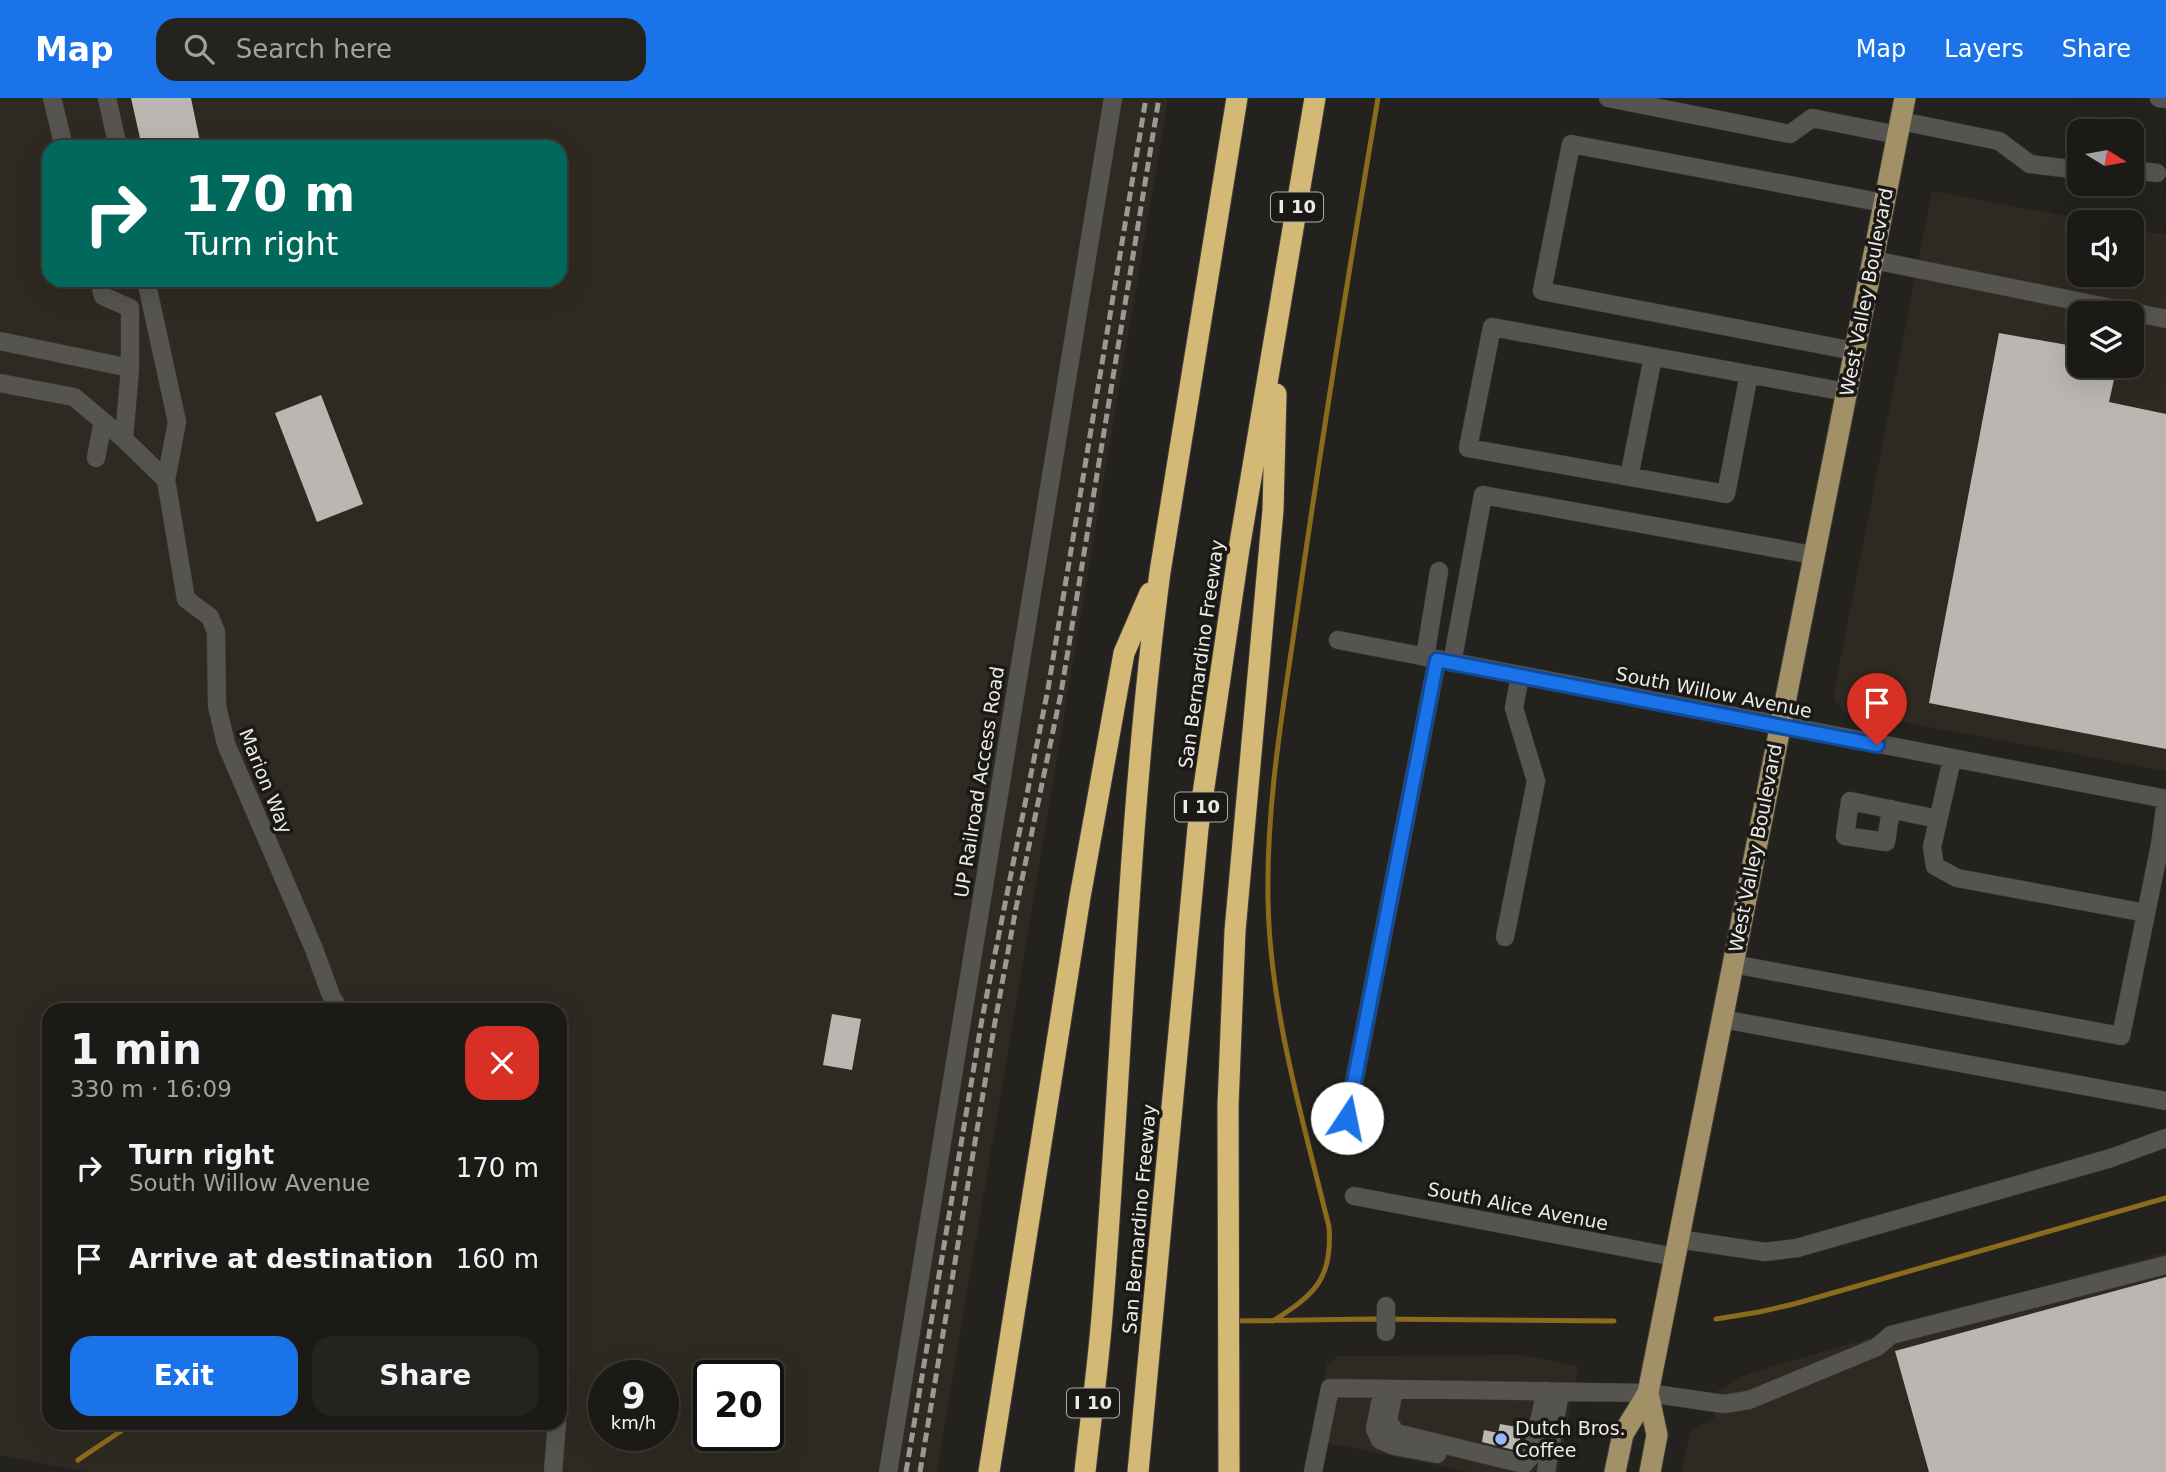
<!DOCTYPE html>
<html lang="en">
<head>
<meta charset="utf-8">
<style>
	:root { --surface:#1b1a16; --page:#24231f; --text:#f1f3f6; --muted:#a0a1a1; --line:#393835; --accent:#1a73e8 }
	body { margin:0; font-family:"DejaVu Sans",sans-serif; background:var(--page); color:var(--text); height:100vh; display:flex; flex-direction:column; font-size:26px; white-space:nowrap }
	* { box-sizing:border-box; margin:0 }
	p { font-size:23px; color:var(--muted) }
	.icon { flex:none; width:38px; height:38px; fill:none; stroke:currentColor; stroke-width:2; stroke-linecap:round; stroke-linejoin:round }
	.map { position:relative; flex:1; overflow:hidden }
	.details { position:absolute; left:42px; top:905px; width:525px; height:427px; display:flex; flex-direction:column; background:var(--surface); border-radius:21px; box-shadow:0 7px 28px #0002,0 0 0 2px var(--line) }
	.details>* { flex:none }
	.top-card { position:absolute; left:42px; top:42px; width:525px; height:147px; border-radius:21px; box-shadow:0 7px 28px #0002,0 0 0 2px var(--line); background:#00695c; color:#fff; overflow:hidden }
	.needle { width:46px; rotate:101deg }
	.tools { position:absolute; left:2067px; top:21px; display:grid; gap:14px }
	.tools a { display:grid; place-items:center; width:77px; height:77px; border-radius:14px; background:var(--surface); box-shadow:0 7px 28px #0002,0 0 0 2px var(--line); font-size:35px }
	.speed { position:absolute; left:588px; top:1262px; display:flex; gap:14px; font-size:35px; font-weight:700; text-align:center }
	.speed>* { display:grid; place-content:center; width:91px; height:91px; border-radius:50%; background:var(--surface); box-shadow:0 7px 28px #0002,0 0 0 2px var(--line); line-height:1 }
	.speed small { font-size:18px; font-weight:400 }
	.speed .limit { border:4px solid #111; border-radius:10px; background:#fff; color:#111 }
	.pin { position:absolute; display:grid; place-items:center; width:60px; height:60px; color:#fff; margin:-72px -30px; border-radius:50% 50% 50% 0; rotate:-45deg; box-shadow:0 0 7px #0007 }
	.pin .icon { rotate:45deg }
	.me { position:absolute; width:77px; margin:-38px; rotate:11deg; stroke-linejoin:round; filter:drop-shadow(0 0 5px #0008) }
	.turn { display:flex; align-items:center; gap:24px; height:147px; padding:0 28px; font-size:32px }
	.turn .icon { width:91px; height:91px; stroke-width:2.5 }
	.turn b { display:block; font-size:49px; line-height:60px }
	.round { display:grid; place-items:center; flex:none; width:74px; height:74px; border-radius:21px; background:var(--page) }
	.headline { display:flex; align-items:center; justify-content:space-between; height:119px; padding:0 28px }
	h1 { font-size:42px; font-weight:700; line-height:52px }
	.primary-button { display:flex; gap:14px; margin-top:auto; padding:14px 28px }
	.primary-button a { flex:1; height:80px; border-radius:21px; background:var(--accent); color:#fff; font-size:28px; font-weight:700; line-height:80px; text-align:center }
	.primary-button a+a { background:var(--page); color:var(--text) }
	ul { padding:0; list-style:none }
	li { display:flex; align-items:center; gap:21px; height:91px; padding:0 28px }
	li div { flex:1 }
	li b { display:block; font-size:26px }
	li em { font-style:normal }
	header { display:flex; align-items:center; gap:42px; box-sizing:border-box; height:98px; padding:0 35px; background:var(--accent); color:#fff }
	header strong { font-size:33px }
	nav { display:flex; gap:38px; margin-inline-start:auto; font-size:24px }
	.search { width:490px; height:63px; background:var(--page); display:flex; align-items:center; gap:18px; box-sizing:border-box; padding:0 24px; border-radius:21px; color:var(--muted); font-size:26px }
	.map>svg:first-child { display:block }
	.built { fill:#2f2a21; fill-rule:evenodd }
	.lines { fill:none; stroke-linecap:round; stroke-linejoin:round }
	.stream { stroke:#8b6c1c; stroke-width:5 }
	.building { fill:#bab7b2 }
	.minor-casing { stroke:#3e3d39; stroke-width:19 }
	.major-casing { stroke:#3e3d39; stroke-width:23 }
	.highway-casing { stroke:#3e3d39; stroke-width:23 }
	.minor { stroke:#565450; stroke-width:18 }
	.major { stroke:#a29067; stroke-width:21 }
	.highway { stroke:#d4b876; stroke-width:21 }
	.rail { stroke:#9a9995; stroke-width:5; stroke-dasharray:10 5; stroke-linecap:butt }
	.route-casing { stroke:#114b97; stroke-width:18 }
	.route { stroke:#1a73e8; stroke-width:12 }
	.poi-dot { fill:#98b6fd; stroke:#1b1915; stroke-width:2.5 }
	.labels { text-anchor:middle; stroke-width:7; stroke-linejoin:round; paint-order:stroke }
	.shield { fill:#1b1915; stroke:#adaca9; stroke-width:2 }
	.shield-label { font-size:18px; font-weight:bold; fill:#ecebe8 }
	.street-label { font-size:19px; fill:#ecebe8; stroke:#1b1915 }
	.poi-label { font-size:19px; fill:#ecebe8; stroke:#1b1915; text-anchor:start }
</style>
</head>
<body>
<header>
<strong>Map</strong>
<div class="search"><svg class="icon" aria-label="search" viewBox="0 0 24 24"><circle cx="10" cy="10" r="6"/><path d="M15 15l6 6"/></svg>Search here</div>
<nav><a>Map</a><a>Layers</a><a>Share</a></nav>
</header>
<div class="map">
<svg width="2166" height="1374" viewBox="0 0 2166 1374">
	<rect width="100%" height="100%" fill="#24221e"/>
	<path class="built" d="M 0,0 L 1168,0 L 937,1374 L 88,1374 L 0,1357 ZM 49,49 L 560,49 L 560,182 L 49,182 ZM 49,912 L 560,912 L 560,1325 L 49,1325 ZM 604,1278 L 663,1278 L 663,1337 L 604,1337 ZM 709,1278 L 768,1278 L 768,1337 L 709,1337 Z
		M 1932,93 L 2097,124 L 2079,124 L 2079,177 L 2132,177 L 2132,131 L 2166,137 L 2166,673 L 1843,613 L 1833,600 ZM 2079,215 L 2132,215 L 2132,268 L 2079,268 Z
		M 2166,1154 L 2166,1374 L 1682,1374 L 1690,1333 L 1714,1320 L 1718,1292 L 1750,1275 Z
		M 1522,1257 L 1578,1268 L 1558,1374 L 1471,1374 L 1313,1342 L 1327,1266 L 1338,1258 Z"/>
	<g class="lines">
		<path class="stream" d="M 1716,1221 L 1759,1214 L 1794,1206 L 2166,1100
			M 1236,1223 L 1372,1221 L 1614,1223
			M 1273,1223 C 1314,1197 1333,1181 1329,1129 C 1303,1022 1270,913 1268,802 C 1266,701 1285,600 1299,500 C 1323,333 1350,166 1378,0
			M 78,1362 L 133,1325"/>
	</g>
	<path class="building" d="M 131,0 L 191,0 L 201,49 L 142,49 Z
		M 1999,235 L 2079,249 L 2079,268 L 2117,268 L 2109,304 L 2166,316 L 2166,651 L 1929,605 Z
		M 321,297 L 363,406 L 317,424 L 275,315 Z
		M 832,916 L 861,921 L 852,972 L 823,967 Z
		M 2166,1179 L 2166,1374 L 1929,1374 L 1895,1253 Z
		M 1500,1326 L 1522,1330 L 1518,1353 L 1482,1344 L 1484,1332 L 1498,1335 Z"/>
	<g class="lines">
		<defs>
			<path id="minor" d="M 52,0 L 64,49
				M 107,0 L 118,49
				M 1608,0 L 1790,36 L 1812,20 L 1898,37
				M 2159,0 L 2166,1
				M 1901,23 L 1999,43 L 2030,66 L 2079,72
				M 2132,72 L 2157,75
				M 1873,162 L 2166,221
				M 99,182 L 103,198 L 130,210 L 130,270 L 124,341
				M 146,182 L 177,324 L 166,382
				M 0,243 L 130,270
				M 1854,253 L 1542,193 L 1571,46 L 1884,105
				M 1749,276 L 1726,396 L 1468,350 L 1492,229 C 1610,251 1728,272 1846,294
				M 0,285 L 74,299 L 124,341 L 166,382 L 186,501 L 210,519 L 216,534 L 217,608 L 226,646 L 314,851 L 332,900 L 340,912
				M 96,360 L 103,323
				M 1629,379 L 1653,259
				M 1338,542 L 2166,701
				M 1425,559 L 1439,473
				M 1452,565 L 1483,397 L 1813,457
				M 1952,661 L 1932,749 L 1935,768 L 1957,780 L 2146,815
				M 1891,711 L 1886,744 L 1845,738 L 1850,703 L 1938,721
				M 1505,839 L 1536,683 L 1514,610 L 1520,578
				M 1733,866 L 2121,938 L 2160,747 L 2166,702
				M 1722,921 L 2166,1003
				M 1347,1020 L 1437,562
				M 1354,1098 L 1675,1159
				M 1678,1141 L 1765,1154 L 1797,1150 L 2111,1060 L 2166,1040
				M 1386,1208 L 1386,1234
				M 1394,1291 L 1388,1323 L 1396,1335 L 1524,1366 L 1531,1358 L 1546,1293
				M 1380,1305 L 1375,1331 L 1380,1342 L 1394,1348 L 1437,1356
				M 553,1374 L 557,1325
				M 888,1374 L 1113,0
				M 1313,1374 L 1330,1290 L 1648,1295 L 1724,1306 L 1749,1302 L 1877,1249 L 1891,1237 L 2166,1167
				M 1546,1374 L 1560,1294"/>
			<path id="major" d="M 1648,1295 L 1657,1337 L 1650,1374
				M 1615,1374 L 1623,1336 L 1648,1295 L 1905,0"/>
			<path id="highway" d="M 989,1374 L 1080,799 L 1124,555 L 1150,495
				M 1085,1374 C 1091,1318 1099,1262 1103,1206 C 1122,962 1128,717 1160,474 L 1237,0
				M 1138,1374 L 1198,730 L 1239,451 L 1315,0
				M 1229,1374 L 1228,1008 L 1235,833 L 1273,412 L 1276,296"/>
		</defs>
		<use href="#minor" class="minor-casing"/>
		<use href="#major" class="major-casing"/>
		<use href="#highway" class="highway-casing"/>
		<use href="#minor" class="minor"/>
		<use href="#major" class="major"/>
		<use href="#highway" class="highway"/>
		<path class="rail" d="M 906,1374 L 982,921 L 1048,591 L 1146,0
			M 920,1374 L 995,924 L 1016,810 L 1061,595 L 1159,0"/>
	</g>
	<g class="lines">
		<defs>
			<path id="route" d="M 1347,1020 L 1437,562 L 1877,647"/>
		</defs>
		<use href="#route" class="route-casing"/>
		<use href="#route" class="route"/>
	</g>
	<circle class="poi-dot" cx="1501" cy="1341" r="7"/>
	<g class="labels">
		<g class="shield">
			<rect x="1271" y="94.5" width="52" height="29" rx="5"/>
			<rect x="1175" y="694.5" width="52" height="29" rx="5"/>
			<rect x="1067" y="1290.5" width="52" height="29" rx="5"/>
		</g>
		<g class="shield-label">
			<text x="1297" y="115">I 10</text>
			<text x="1201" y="715">I 10</text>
			<text x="1093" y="1311">I 10</text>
		</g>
		<g class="street-label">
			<text transform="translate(1866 194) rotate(-79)" y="7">West Valley Boulevard</text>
			<text transform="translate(1201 556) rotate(-82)" y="7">San Bernardino Freeway</text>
			<text transform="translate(1714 594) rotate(11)" y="7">South Willow Avenue</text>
			<text transform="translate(266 683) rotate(68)" y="7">Marion Way</text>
			<text transform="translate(979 684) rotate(-81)" y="7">UP Railroad Access Road</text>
			<text transform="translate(1755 750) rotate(-79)" y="7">West Valley Boulevard</text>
			<text transform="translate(1518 1108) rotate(11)" y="7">South Alice Avenue</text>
			<text transform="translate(1139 1121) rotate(-85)" y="7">San Bernardino Freeway</text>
		</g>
		<g class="poi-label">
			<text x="1515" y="1337">Dutch Bros.<tspan x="1515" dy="22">Coffee</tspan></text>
		</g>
	</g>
</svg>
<div class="tools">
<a><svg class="needle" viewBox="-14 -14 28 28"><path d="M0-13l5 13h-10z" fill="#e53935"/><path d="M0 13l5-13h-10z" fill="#a0a1a1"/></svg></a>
<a><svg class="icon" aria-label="sound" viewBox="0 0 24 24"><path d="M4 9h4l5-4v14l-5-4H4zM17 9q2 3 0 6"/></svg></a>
<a><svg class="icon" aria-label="layers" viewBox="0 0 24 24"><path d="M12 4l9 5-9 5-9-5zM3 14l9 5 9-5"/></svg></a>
</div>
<div class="speed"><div>9<small>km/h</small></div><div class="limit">20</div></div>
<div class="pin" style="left:1877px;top:647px;background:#d93025"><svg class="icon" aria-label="arrive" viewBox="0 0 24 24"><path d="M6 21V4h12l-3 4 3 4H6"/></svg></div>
<svg class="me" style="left:1347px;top:1020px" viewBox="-20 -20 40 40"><circle r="19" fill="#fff"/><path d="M0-13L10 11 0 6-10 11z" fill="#1a73e8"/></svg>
<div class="top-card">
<div class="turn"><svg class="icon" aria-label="right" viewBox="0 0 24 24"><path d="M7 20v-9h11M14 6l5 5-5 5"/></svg><div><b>170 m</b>Turn right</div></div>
</div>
<section class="details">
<div class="headline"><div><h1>1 min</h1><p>330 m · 16:09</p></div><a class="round" style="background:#d93025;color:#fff"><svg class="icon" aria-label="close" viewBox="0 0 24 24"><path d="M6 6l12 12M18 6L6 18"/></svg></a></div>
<ul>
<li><svg class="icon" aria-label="right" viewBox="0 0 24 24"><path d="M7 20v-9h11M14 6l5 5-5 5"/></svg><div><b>Turn right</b><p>South Willow Avenue</p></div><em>170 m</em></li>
<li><svg class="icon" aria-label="arrive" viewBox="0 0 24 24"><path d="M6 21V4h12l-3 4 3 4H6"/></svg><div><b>Arrive at destination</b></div><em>160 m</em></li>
</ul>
<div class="primary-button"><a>Exit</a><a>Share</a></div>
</section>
</div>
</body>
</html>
